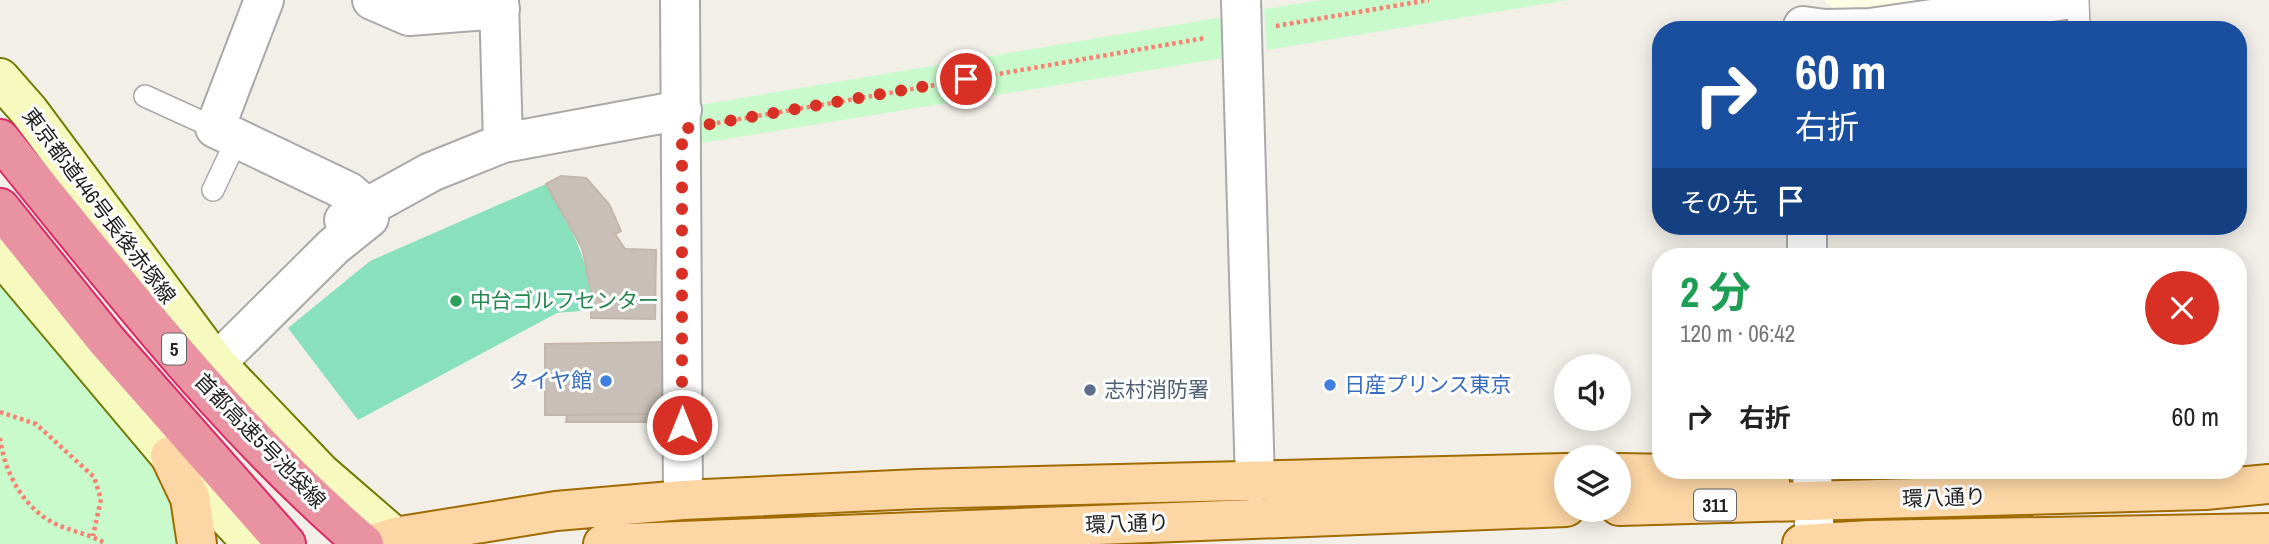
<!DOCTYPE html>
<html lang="ja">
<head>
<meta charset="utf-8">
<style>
	:root { --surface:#fff; --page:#f6f6f6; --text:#222; --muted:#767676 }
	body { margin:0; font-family:"Archivo Narrow","Noto Sans JP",sans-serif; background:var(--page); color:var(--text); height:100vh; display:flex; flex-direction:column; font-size:26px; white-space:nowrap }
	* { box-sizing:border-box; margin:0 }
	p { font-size:23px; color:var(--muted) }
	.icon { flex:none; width:38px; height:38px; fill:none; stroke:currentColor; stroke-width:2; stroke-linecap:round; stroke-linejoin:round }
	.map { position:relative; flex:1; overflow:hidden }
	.details { position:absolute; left:1652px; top:248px; width:595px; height:231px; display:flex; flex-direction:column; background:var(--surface); border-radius:28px; box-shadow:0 4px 18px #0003 }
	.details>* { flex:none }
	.banner { position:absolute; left:1652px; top:21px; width:595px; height:214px; border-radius:28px; box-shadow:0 4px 18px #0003; background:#1a4fa0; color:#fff; overflow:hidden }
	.fabs { position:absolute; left:1554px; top:354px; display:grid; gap:14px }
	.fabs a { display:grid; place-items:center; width:77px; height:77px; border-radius:50%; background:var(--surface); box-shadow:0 4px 18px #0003; font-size:35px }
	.pin { position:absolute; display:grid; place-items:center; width:60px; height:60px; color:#fff; margin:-30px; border:4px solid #fff; border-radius:50%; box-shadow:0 2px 7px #0007 }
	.me { position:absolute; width:77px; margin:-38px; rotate:0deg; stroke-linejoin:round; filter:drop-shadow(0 0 5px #0008) }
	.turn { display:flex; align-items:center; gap:24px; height:147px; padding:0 28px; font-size:32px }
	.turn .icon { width:91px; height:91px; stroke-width:2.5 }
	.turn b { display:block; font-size:49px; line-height:60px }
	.then { display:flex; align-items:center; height:66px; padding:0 28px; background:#0003; gap:14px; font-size:26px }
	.round { display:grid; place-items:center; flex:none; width:74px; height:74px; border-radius:37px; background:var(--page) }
	.summary { display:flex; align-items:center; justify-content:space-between; height:119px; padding:0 28px }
	h1 { font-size:42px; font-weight:700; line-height:52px; color:#1e9e55 }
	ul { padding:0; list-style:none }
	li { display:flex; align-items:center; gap:21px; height:98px; padding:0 28px }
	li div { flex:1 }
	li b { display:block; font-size:26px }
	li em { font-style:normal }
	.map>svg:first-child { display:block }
	.education { fill:#ffffe5 }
	.park { fill:#c8facc }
	.pitch { fill:#88e0be }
	.building { fill:#c7bfb8; stroke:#c4b6ab; stroke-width:2 }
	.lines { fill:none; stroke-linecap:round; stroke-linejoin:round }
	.lane-casing { stroke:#a9a9a9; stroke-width:24 }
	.street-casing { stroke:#a9a9a9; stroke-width:42 }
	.secondary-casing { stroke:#707d05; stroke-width:42 }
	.primary-casing { stroke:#a06b00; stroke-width:42 }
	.highway-casing { stroke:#dc2a67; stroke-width:42 }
	.path { stroke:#fa8072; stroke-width:4.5; stroke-dasharray:3.5 3.5; stroke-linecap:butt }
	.lane { stroke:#fff; stroke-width:21 }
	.street { stroke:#fff; stroke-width:38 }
	.secondary { stroke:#f7fabf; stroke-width:38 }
	.primary { stroke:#fcd6a4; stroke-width:38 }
	.highway { stroke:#e892a2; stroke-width:38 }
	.route { stroke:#d93025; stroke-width:12; stroke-dasharray:0 21.6 }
	.leisure-dot { fill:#2e9e5b; stroke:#fff; stroke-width:2.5 }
	.shop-dot { fill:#3f7fe0; stroke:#fff; stroke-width:2.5 }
	.service-dot { fill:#5c6f8a; stroke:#fff; stroke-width:2.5 }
	.labels { text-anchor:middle; stroke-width:6; stroke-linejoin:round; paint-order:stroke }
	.shield { fill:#fff; stroke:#646464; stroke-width:2 }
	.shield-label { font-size:19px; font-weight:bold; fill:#222 }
	.street-label { font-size:21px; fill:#222; stroke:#fff }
	.leisure-label { font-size:21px; fill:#27864d; stroke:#fff; text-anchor:start }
	.shop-label { font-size:21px; fill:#366cbe; stroke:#fff; text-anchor:end }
	.service-label { font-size:21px; fill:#4e5e75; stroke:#fff; text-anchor:start }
</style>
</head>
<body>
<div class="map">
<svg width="2269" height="544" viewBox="0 0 2269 544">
	<rect width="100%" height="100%" fill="#f2efe9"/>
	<path class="education" d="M 1823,0 L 1952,0 L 1878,12 L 1834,9 Z"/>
	<path class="park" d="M 1322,0 L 1568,0 L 1267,50 L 1264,9 Z
		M 1223,17 L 1224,58 L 696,144 L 694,106 Z
		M 0,283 L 164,465 L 188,544 L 0,544 Z"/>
	<path class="pitch" d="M 546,184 C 571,230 590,256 591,310 L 557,313 L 358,420 L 288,328 L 370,261 Z"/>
	<path class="building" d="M 561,176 L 586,178 L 609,204 L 621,231 L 615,234 L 625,249 L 656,250 L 655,319 L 591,318 L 591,291 L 582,248 L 546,184 Z
		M 669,342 L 670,414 L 545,415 L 545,344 Z
		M 670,414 L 670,422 L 566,422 L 567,415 Z"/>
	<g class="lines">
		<defs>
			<path id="lane" d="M 2078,0 L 2079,30
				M 145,96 L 215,128
				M 213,190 L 237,139"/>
			<path id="street" d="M 372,0 L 409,16 L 500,9
				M 499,0 L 503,143
				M 680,0 L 683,500
				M 1241,0 L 1255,482
				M 1803,26 L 1825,29 L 1870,28 L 2065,0
				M 344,220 L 431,172 L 503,143 L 682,110
				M 1807,226 L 1807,257
				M 216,363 L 334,246 L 369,218 L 366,207 L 349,192 L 215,128 L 264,0
				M 1812,471 L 1815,544"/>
			<path id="secondary" d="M 0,78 L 29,111 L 216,363 L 321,473 L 403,544
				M 0,254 L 170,456 L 253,544"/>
			<path id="primary" d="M 170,456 L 190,498 L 197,544
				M 1619,473 L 1675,474 L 1770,482
				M 1619,506 L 2205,490 L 2269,484
				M 373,544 L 395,537 L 556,511 L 683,500 L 918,489 L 1566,473
				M 603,544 L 1566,507
				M 1802,544 L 1870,540 L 2269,533"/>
			<path id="highway" d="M 0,139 C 114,279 226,426 364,544
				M 0,208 L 107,341 L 286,544"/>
		</defs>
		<use href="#lane" class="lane-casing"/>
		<use href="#street" class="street-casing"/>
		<use href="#secondary" class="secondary-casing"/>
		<use href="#primary" class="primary-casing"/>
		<use href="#highway" class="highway-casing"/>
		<path class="path" d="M 1276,26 L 1429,0
			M 717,123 L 1205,38
			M 0,412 L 36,424 L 94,477 L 101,499 L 93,536
			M 0,438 C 4,470 21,504 50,521 C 67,531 89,533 106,544"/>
		<use href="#lane" class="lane"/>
		<use href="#street" class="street"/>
		<use href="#secondary" class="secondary"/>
		<use href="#primary" class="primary"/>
		<use href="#highway" class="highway"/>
	</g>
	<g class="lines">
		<path class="route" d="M 682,425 L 682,129 L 966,79"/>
	</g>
	<circle class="leisure-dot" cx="456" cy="301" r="7"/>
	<g class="shop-dot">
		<circle cx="606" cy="381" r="7"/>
		<circle cx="1330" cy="385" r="7"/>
	</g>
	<circle class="service-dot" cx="1090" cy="390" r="7"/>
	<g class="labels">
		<g class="shield">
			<rect x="162" y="333.5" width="24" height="31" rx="5"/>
			<rect x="1694" y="489.5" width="42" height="31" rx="5"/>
		</g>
		<g class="shield-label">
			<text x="174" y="356">5</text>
			<text x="1715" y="512">311</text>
		</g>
		<g class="street-label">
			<text transform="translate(99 206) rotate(53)" y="7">東京都道446号長後赤塚線</text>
			<text transform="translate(260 441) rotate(46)" y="7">首都高速5号池袋線</text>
			<text transform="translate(1944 498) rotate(-2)" y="7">環八通り</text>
			<text transform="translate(1127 524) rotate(-2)" y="7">環八通り</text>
		</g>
		<g class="leisure-label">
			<text x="470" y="308">中台ゴルフセンター</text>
		</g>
		<g class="shop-label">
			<text x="592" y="388">タイヤ館</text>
			<text x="1344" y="392" text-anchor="start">日産プリンス東京</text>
		</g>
		<g class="service-label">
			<text x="1104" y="397">志村消防署</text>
		</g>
	</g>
</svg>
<div class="fabs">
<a><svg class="icon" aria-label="sound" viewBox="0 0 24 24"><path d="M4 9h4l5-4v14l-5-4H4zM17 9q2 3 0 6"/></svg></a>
<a><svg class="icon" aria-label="layers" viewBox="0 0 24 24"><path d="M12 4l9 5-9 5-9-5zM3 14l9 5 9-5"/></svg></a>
</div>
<div class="pin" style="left:966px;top:79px;background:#d93025"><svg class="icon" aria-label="arrive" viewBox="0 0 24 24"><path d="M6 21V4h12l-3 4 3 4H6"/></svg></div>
<svg class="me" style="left:682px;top:425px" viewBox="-20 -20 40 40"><circle r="17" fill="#d93025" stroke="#fff" stroke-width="3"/><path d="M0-11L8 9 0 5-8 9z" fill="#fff"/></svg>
<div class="banner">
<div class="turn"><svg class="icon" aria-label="right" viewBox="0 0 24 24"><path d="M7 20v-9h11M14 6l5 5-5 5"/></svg><div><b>60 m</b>右折</div></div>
<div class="then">その先<svg class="icon" aria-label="arrive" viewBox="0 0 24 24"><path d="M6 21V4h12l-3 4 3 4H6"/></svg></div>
</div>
<section class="details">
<div class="summary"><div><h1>2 分</h1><p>120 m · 06:42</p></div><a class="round" style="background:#d93025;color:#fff"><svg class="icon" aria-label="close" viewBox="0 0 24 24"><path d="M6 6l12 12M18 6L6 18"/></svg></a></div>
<ul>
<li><svg class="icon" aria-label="right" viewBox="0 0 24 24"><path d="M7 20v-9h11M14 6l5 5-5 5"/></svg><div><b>右折</b></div><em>60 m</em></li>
</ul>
</section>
</div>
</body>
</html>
